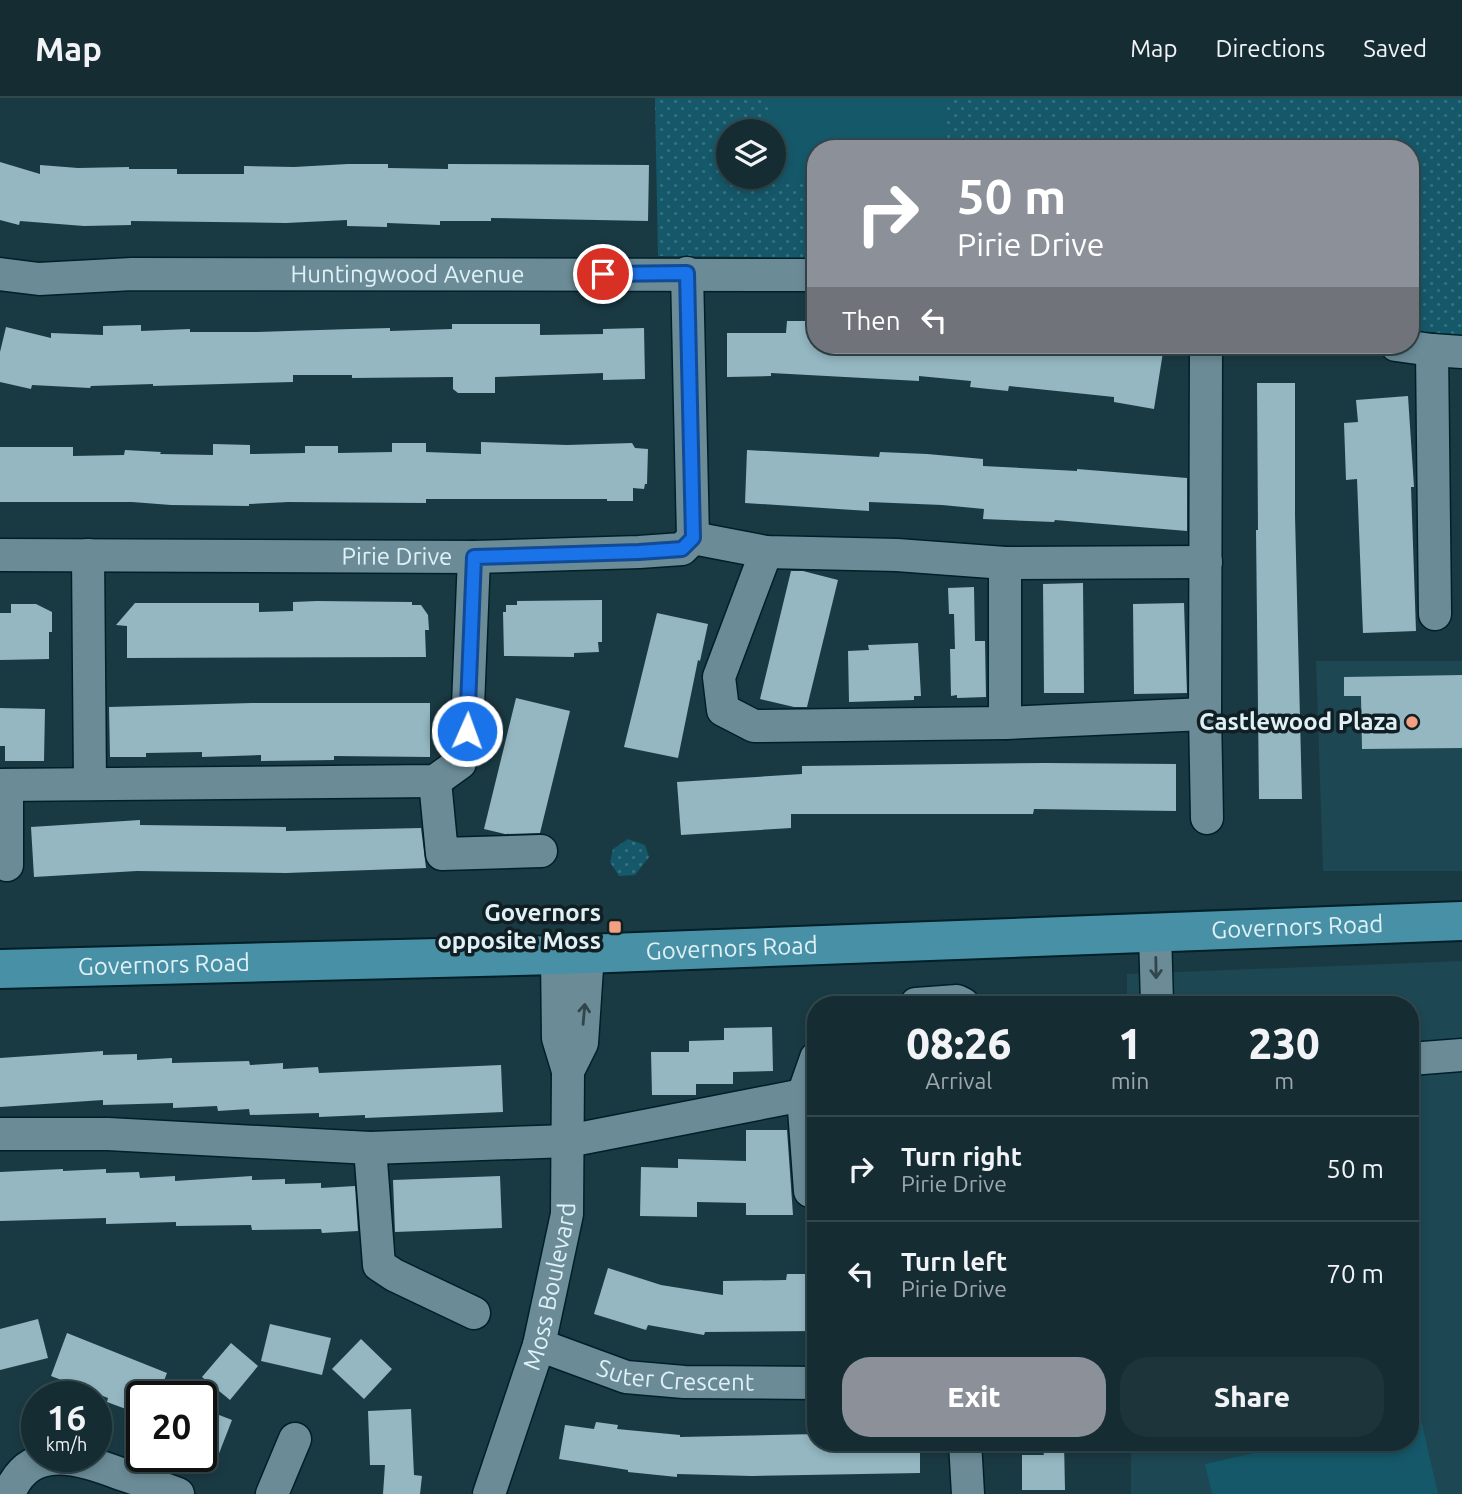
<!DOCTYPE html>
<html lang="en">
<head>
<meta charset="utf-8">
<style>
	:root { --surface:#142c32; --page:#1d343a; --text:#f1f3f6; --muted:#9da7ac; --line:#33484d; --accent:#8c9099 }
	body { margin:0; font-family:Ubuntu,sans-serif; background:var(--page); color:var(--text); height:100vh; display:flex; flex-direction:column; font-size:26px; white-space:nowrap }
	* { box-sizing:border-box; margin:0 }
	p { font-size:23px; color:var(--muted) }
	.icon { flex:none; width:38px; height:38px; fill:none; stroke:currentColor; stroke-width:2; stroke-linecap:round; stroke-linejoin:round }
	.map { position:relative; flex:1; overflow:hidden }
	.drawer { position:absolute; left:807px; top:898px; width:612px; height:455px; display:flex; flex-direction:column; background:var(--surface); border-radius:28px; box-shadow:0 4px 10px #0003,0 0 0 2px var(--line) }
	.drawer>* { flex:none }
	.hud { position:absolute; left:807px; top:42px; width:612px; height:214px; border-radius:28px; box-shadow:0 4px 10px #0003,0 0 0 2px var(--line); background:#8c9099; color:#fff; overflow:hidden }
	.controls { position:absolute; left:716px; top:21px; display:grid; gap:14px }
	.controls a { display:grid; place-items:center; width:70px; height:70px; border-radius:50%; background:var(--surface); box-shadow:0 4px 10px #0003,0 0 0 2px var(--line); font-size:35px }
	.speed { position:absolute; left:21px; top:1283px; display:flex; gap:14px; font-size:35px; font-weight:700; text-align:center }
	.speed>* { display:grid; place-content:center; width:91px; height:91px; border-radius:50%; background:var(--surface); box-shadow:0 4px 10px #0003,0 0 0 2px var(--line); line-height:1 }
	.speed small { font-size:18px; font-weight:400 }
	.speed .limit { border:4px solid #111; border-radius:10px; background:#fff; color:#111 }
	.pin { position:absolute; display:grid; place-items:center; width:60px; height:60px; color:#fff; margin:-30px; border:4px solid #fff; border-radius:50%; box-shadow:0 2px 7px #0007 }
	.me { position:absolute; width:77px; margin:-38px; rotate:2deg; stroke-linejoin:round; filter:drop-shadow(0 0 5px #0008) }
	.turn { display:flex; align-items:center; gap:24px; height:147px; padding:0 35px; font-size:32px }
	.turn .icon { width:91px; height:91px; stroke-width:2.5 }
	.turn b { display:block; font-size:49px; line-height:60px }
	.then { display:flex; align-items:center; height:66px; padding:0 35px; background:#0003; gap:14px; font-size:26px }
	.eta { display:flex; justify-content:space-evenly; align-items:center; height:119px; text-align:center }
	.eta b { font-size:42px; font-weight:800; line-height:49px }
	.primary-button { display:flex; gap:14px; margin-top:auto; padding:14px 35px }
	.primary-button a { flex:1; height:80px; border-radius:28px; background:var(--accent); color:#fff; font-size:28px; font-weight:800; line-height:80px; text-align:center }
	.primary-button a+a { background:var(--page); color:var(--text) }
	ul { padding:0; list-style:none }
	li { display:flex; align-items:center; gap:21px; height:105px; padding:0 35px; border-top:2px solid var(--line) }
	li div { flex:1 }
	li b { display:block; font-size:26px }
	li em { font-style:normal }
	header { display:flex; align-items:center; gap:42px; box-sizing:border-box; height:98px; padding:0 35px; background:var(--surface); border-bottom:2px solid var(--line) }
	header strong { font-size:33px }
	nav { display:flex; gap:38px; margin-inline-start:auto; font-size:24px }
	.map>svg:first-child { display:block }
	.built { fill:#1d4753 }
	.park { fill:url(#park-dots); fill-rule:evenodd }
	.garden { fill:#155869 }
	.building { fill:#94b7c2 }
	.lines { fill:none; stroke-linecap:round; stroke-linejoin:round }
	.minor-casing { stroke:#002029; stroke-width:35 }
	.major-casing { stroke:#002029; stroke-width:42 }
	.minor { stroke:#6b8c97; stroke-width:32 }
	.major { stroke:#4890a5; stroke-width:38 }
	.oneway { stroke:#30454c }
	.route-casing { stroke:#114b97; stroke-width:18 }
	.route { stroke:#1a73e8; stroke-width:12 }
	.poi-dot { fill:#f39f82; stroke:#111f23; stroke-width:2.5 }
	.labels { text-anchor:middle; stroke-width:7; stroke-linejoin:round; paint-order:stroke }
	.street-label { font-size:24px; fill:#dff1f7; stroke:#111f23 }
	.poi-label { font-size:24px; font-weight:bold; fill:#dff1f7; stroke:#111f23; text-anchor:end }
</style>
</head>
<body>
<header>
<strong>Map</strong>
<nav><a>Map</a><a>Directions</a><a>Saved</a></nav>
</header>
<div class="map">
<svg width="1462" height="1396" viewBox="0 0 1462 1396">
	<defs>
		<pattern id="park-dots" width="8" height="8" patternUnits="userSpaceOnUse" patternTransform="scale(1.75)"><rect width="8" height="8" fill="#155869"/><path d="M2 2h.1M6 6h.1" fill="none" stroke="#37707f" stroke-width="1.8" stroke-linecap="round"/></pattern>
	</defs>
	<rect width="100%" height="100%" fill="#1a3a43"/>
	<path class="built" d="M 1316,563 L 1462,563 L 1462,773 L 1323,773 Z
		M 1462,863 L 1462,1396 L 1131,1396 L 1131,1344 L 1410,1344 L 1410,906 L 1127,906 L 1127,876 Z"/>
	<path class="park" d="M 655,0 L 1462,0 L 1462,244 L 1411,238 L 1410,51 L 816,51 L 815,162 L 760,159 L 658,158 ZM 728,33 L 774,33 L 774,79 L 728,79 Z
		M 628,741 L 645,747 L 649,759 L 635,777 L 619,778 L 610,764 L 613,751 Z"/>
	<path class="garden" d="M 771,0 L 946,0 L 946,51 L 816,51 L 815,85 L 770,84 L 770,79 L 774,79 Z
		M 1420,1317 L 1438,1396 L 1212,1396 L 1205,1366 L 1303,1344 L 1410,1344 L 1411,1320 Z"/>
	<path class="building" d="M 0,64 L 40,76 L 40,67 L 78,70 L 129,69 L 129,71 L 177,71 L 177,76 L 244,76 L 244,68 L 294,69 L 348,66 L 388,66 L 388,70 L 448,71 L 448,66 L 649,67 L 648,123 L 491,120 L 491,123 L 440,123 L 440,127 L 387,125 L 387,129 L 347,128 L 347,122 L 286,125 L 131,123 L 131,127 L 84,128 L 20,123 L 19,127 L 0,122 Z
		M 787,223 L 816,223 L 816,247 L 1120,247 L 1163,254 L 1154,311 L 1114,304 L 1114,299 L 1009,288 L 1008,293 L 970,289 L 971,283 L 919,278 L 919,283 L 771,275 L 771,278 L 727,279 L 727,235 L 786,235 Z
		M 452,226 L 540,226 L 540,237 L 603,236 L 603,231 L 644,230 L 645,281 L 603,282 L 603,275 L 495,279 L 495,295 L 458,295 L 453,291 L 453,279 L 352,280 L 352,277 L 293,277 L 293,284 L 153,288 L 153,286 L 91,288 L 90,290 L 32,287 L 31,291 L 0,284 L 0,254 L 6,229 L 51,240 L 51,235 L 103,237 L 103,228 L 141,227 L 141,233 L 190,231 L 190,234 L 257,234 L 351,231 L 390,230 L 390,233 L 452,231 Z
		M 1257,285 L 1295,285 L 1295,418 L 1302,701 L 1259,701 L 1256,432 L 1258,432 Z
		M 1408,298 L 1414,389 L 1411,389 L 1416,533 L 1363,535 L 1357,381 L 1346,382 L 1344,325 L 1358,324 L 1356,302 Z
		M 481,344 L 567,347 L 632,345 L 635,350 L 648,351 L 647,386 L 645,386 L 644,391 L 633,390 L 633,403 L 607,403 L 607,401 L 426,401 L 426,405 L 288,404 L 249,406 L 249,408 L 171,407 L 132,404 L 0,404 L 0,349 L 73,349 L 73,358 L 124,357 L 125,352 L 161,354 L 160,356 L 213,357 L 213,346 L 250,347 L 250,356 L 305,355 L 305,348 L 338,348 L 338,355 L 392,354 L 392,345 L 426,345 L 426,354 L 481,356 Z
		M 747,352 L 879,359 L 880,354 L 927,356 L 983,361 L 983,368 L 1077,373 L 1077,371 L 1187,380 L 1187,433 L 1055,422 L 1054,424 L 983,421 L 984,411 L 942,407 L 869,404 L 869,413 L 745,405 Z
		M 791,473 L 803,473 L 838,482 L 807,609 L 794,609 L 760,601 Z
		M 1083,485 L 1084,595 L 1044,595 L 1043,486 Z
		M 974,489 L 975,543 L 985,543 L 986,599 L 957,600 L 957,597 L 951,598 L 950,551 L 955,551 L 954,516 L 949,516 L 948,490 Z
		M 602,502 L 602,544 L 598,544 L 599,554 L 574,555 L 574,559 L 504,558 L 503,514 L 506,514 L 506,507 L 517,507 L 517,503 Z
		M 317,503 L 412,504 L 412,507 L 421,507 L 428,517 L 429,532 L 425,532 L 426,559 L 127,560 L 127,528 L 116,527 L 135,505 L 259,505 L 259,514 L 293,513 L 293,504 Z
		M 1184,505 L 1187,595 L 1134,596 L 1133,506 Z
		M 11,506 L 36,506 L 52,514 L 52,534 L 49,534 L 49,561 L 0,562 L 0,515 L 11,515 Z
		M 657,515 L 708,526 L 700,563 L 698,562 L 678,660 L 624,649 Z
		M 918,545 L 921,598 L 914,598 L 914,602 L 849,604 L 848,553 L 869,552 L 868,547 Z
		M 1462,577 L 1462,650 L 1362,651 L 1361,598 L 1344,598 L 1344,579 Z
		M 516,600 L 570,613 L 540,735 L 505,736 L 484,731 Z
		M 252,605 L 430,605 L 430,659 L 334,658 L 334,662 L 261,663 L 261,657 L 202,659 L 202,654 L 146,655 L 146,659 L 110,659 L 109,609 Z
		M 0,610 L 45,611 L 44,663 L 5,663 L 5,648 L 0,648 Z
		M 1044,665 L 1176,666 L 1176,713 L 1034,711 L 1033,716 L 791,716 L 791,730 L 681,737 L 677,684 L 802,676 L 802,668 Z
		M 140,722 L 140,727 L 286,729 L 286,733 L 421,730 L 426,770 L 286,775 L 137,773 L 34,779 L 31,729 Z
		M 772,929 L 773,973 L 733,974 L 733,986 L 696,986 L 696,997 L 652,997 L 651,954 L 689,954 L 689,943 L 724,942 L 724,930 Z
		M 103,953 L 103,957 L 137,956 L 137,962 L 172,960 L 172,965 L 249,963 L 250,967 L 283,965 L 283,971 L 318,969 L 319,975 L 501,967 L 503,1014 L 365,1020 L 365,1017 L 319,1019 L 319,1015 L 250,1017 L 249,1011 L 218,1013 L 217,1008 L 173,1010 L 173,1005 L 103,1007 L 103,1002 L 0,1009 L 0,960 Z
		M 746,1032 L 787,1032 L 793,1117 L 746,1117 L 746,1105 L 697,1104 L 697,1119 L 640,1118 L 641,1069 L 678,1070 L 678,1061 L 746,1063 Z
		M 63,1071 L 63,1073 L 106,1071 L 106,1075 L 139,1074 L 140,1080 L 175,1078 L 175,1083 L 252,1078 L 252,1082 L 285,1081 L 285,1086 L 321,1085 L 321,1090 L 355,1088 L 358,1133 L 322,1135 L 321,1131 L 252,1132 L 251,1127 L 176,1128 L 176,1124 L 106,1126 L 106,1120 L 0,1123 L 0,1074 Z
		M 500,1078 L 502,1130 L 395,1134 L 393,1082 Z
		M 608,1170 L 661,1187 L 723,1197 L 723,1183 L 786,1182 L 787,1176 L 816,1176 L 816,1233 L 705,1234 L 704,1237 L 648,1227 L 646,1232 L 594,1216 Z
		M 38,1221 L 48,1260 L 0,1272 L 0,1231 Z
		M 270,1226 L 331,1240 L 322,1277 L 261,1263 Z
		M 67,1235 L 167,1275 L 158,1298 L 142,1298 L 142,1317 L 107,1304 L 108,1300 L 51,1278 Z
		M 361,1241 L 392,1271 L 364,1301 L 332,1271 Z
		M 231,1245 L 258,1268 L 230,1302 L 202,1279 Z
		M 201,1310 L 232,1322 L 218,1358 L 201,1352 Z
		M 411,1311 L 414,1377 L 422,1378 L 420,1396 L 383,1396 L 385,1367 L 370,1367 L 368,1313 Z
		M 596,1324 L 618,1327 L 617,1331 L 680,1337 L 680,1339 L 816,1336 L 816,1344 L 920,1344 L 920,1375 L 752,1378 L 677,1376 L 677,1379 L 628,1374 L 628,1372 L 559,1361 L 565,1327 L 594,1331 Z
		M 1041,1344 L 1064,1344 L 1065,1392 L 1022,1392 L 1022,1357 L 1044,1357 Z"/>
	<g class="lines">
		<defs>
			<g id="minor">
				<path id="s1" d="M 0,176 L 39,181 L 132,176 L 816,177"/>
				<path d="M 1206,247 L 1205,616 L 1207,720"/>
				<path d="M 1396,247 L 1432,252 L 1462,254"/>
				<path d="M 1432,252 L 1435,516"/>
				<path d="M 693,440 L 766,454 L 897,457 L 1005,465 L 1206,464"/>
				<path d="M 766,454 L 719,579 L 723,612 L 754,628 L 1005,625 L 1205,616"/>
				<path id="s2" d="M 0,457 L 474,459 L 639,454 L 682,451 L 693,440 L 687,175"/>
				<path d="M 88,457 L 90,685"/>
				<path d="M 1005,625 L 1005,465"/>
				<path d="M 435,683 L 442,756 L 541,753"/>
				<path d="M 0,687 L 435,683 L 460,665 L 467,633 L 474,459"/>
				<path d="M 7,687 L 7,767"/>
				<path d="M 1155,834 L 1157,906"/>
				<path d="M 916,906 L 957,903 L 963,906"/>
				<path d="M 1410,961 L 1462,957"/>
				<path d="M 568,973 L 582,945 L 588,855"/>
				<path d="M 0,1036 L 108,1036 L 370,1050 L 568,1043 L 803,997"/>
				<path d="M 370,1050 L 379,1167 L 394,1177 L 474,1215"/>
				<path d="M 810,1093 L 803,997 L 816,960"/>
				<path id="s3" d="M 539,1247 L 626,1279 L 684,1284 L 816,1285"/>
				<path d="M 965,1344 L 968,1396"/>
				<path d="M 9,1396 C 30,1343 81,1361 121,1376 C 140,1382 159,1389 178,1396"/>
				<path d="M 272,1396 L 295,1341"/>
				<path id="s4" d="M 489,1396 L 539,1247 L 567,1116 L 568,973 L 558,940 L 557,857"/>
			</g>
			<g id="major">
				<path id="s5" d="M 0,871 L 557,857 L 1462,823"/>
			</g>
		</defs>
		<use href="#minor" class="minor-casing"/>
		<use href="#major" class="major-casing"/>
		<use href="#minor" class="minor"/>
		<use href="#major" class="major"/>
	</g>
	<defs><path id="oneway-shaft" d="M-6 0H5M1.5-3L5.5 0L1.5 3" fill="none" stroke-width="1.6" stroke-linecap="round" stroke-linejoin="round" transform="scale(1.75)"/></defs>
	<g class="oneway">
		<use href="#oneway-shaft" transform="translate(1156 870) rotate(89)"/>
		<use href="#oneway-shaft" transform="translate(584 916) rotate(-85)"/>
	</g>
	<g class="lines">
		<defs>
			<path id="route" d="M 467,633 L 474,459 L 639,454 L 682,451 L 693,440 L 687,175 L 603,176"/>
		</defs>
		<use href="#route" class="route-casing"/>
		<use href="#route" class="route"/>
	</g>
	<g class="poi-dot">
		<circle cx="1412" cy="624" r="7"/>
		<rect x="608" y="822" width="14" height="14" rx="3.5"/>
	</g>
	<g class="labels">
		<g class="street-label">
			<text dy="8" stroke="none"><textPath href="#s1" startOffset="408">Huntingwood Avenue</textPath></text>
			<text dy="8" stroke="none"><textPath href="#s2" startOffset="397">Pirie Drive</textPath></text>
			<text dy="8" stroke="none"><textPath href="#s5" startOffset="1298">Governors Road</textPath></text>
			<text dy="8" stroke="none"><textPath href="#s5" startOffset="732">Governors Road</textPath></text>
			<text dy="8" stroke="none"><textPath href="#s5" startOffset="164">Governors Road</textPath></text>
			<text dy="8" stroke="none"><textPath href="#s4" startOffset="217">Moss Boulevard</textPath></text>
			<text dy="8" stroke="none"><textPath href="#s3" startOffset="142">Suter Crescent</textPath></text>
		</g>
		<g class="poi-label">
			<text x="1398" y="632">Castlewood Plaza</text>
			<text x="601" y="823">Governors<tspan x="601" dy="28">opposite Moss</tspan></text>
		</g>
	</g>
</svg>
<div class="controls">
<a><svg class="icon" aria-label="layers" viewBox="0 0 24 24"><path d="M12 4l9 5-9 5-9-5zM3 14l9 5 9-5"/></svg></a>
</div>
<div class="speed"><div>16<small>km/h</small></div><div class="limit">20</div></div>
<div class="pin" style="left:603px;top:176px;background:#d93025"><svg class="icon" aria-label="arrive" viewBox="0 0 24 24"><path d="M6 21V4h12l-3 4 3 4H6"/></svg></div>
<svg class="me" style="left:467px;top:633px" viewBox="-20 -20 40 40"><circle r="17" fill="#1a73e8" stroke="#fff" stroke-width="3"/><path d="M0-11L8 9 0 5-8 9z" fill="#fff"/></svg>
<div class="hud">
<div class="turn"><svg class="icon" aria-label="right" viewBox="0 0 24 24"><path d="M7 20v-9h11M14 6l5 5-5 5"/></svg><div><b>50 m</b>Pirie Drive</div></div>
<div class="then">Then<svg class="icon" aria-label="left" viewBox="0 0 24 24"><path d="M17 20v-9H6M10 6l-5 5 5 5"/></svg></div>
</div>
<section class="drawer">
<div class="eta">
<div><b>08:26</b><p>Arrival</p></div>
<div><b>1</b><p>min</p></div>
<div><b>230</b><p>m</p></div>
</div>
<ul>
<li><svg class="icon" aria-label="right" viewBox="0 0 24 24"><path d="M7 20v-9h11M14 6l5 5-5 5"/></svg><div><b>Turn right</b><p>Pirie Drive</p></div><em>50 m</em></li>
<li><svg class="icon" aria-label="left" viewBox="0 0 24 24"><path d="M17 20v-9H6M10 6l-5 5 5 5"/></svg><div><b>Turn left</b><p>Pirie Drive</p></div><em>70 m</em></li>
</ul>
<div class="primary-button"><a>Exit</a><a>Share</a></div>
</section>
</div>
</body>
</html>
